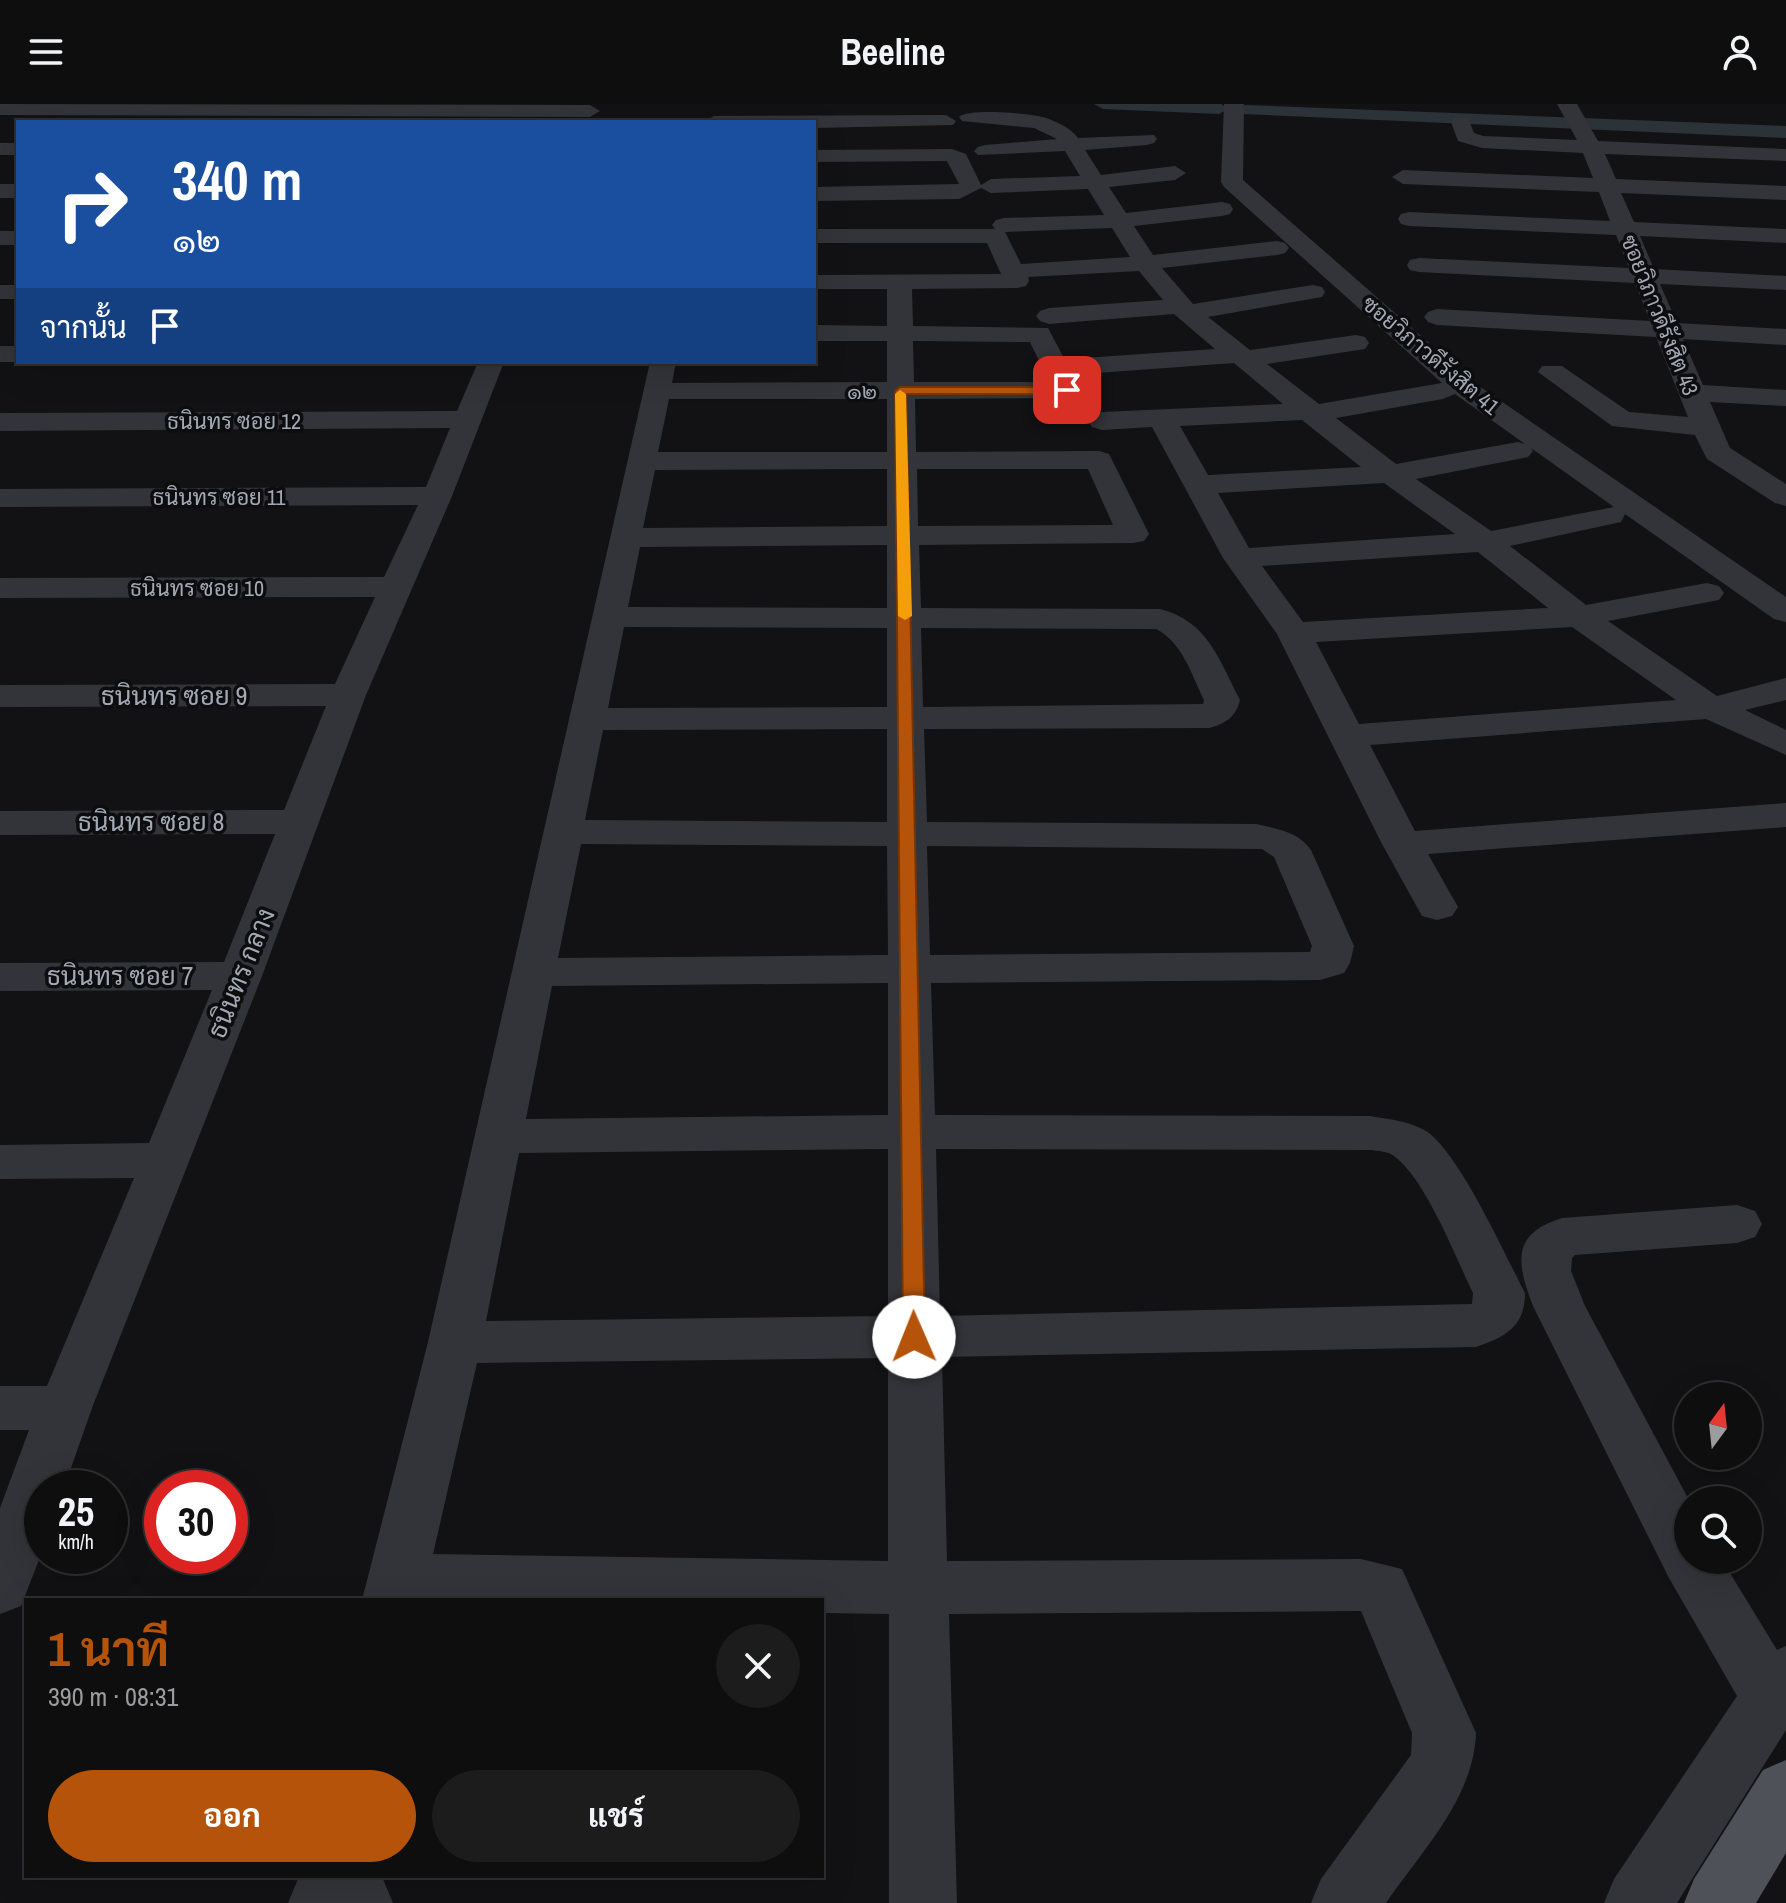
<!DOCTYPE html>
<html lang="th">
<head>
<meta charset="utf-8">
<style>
	:root { --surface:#0e0e0f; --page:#1c1c1d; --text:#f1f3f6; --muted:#9b9c9e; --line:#2e2e2f; --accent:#b45309 }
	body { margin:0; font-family:"Archivo Narrow",Sarabun,sans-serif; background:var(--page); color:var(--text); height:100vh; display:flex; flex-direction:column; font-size:30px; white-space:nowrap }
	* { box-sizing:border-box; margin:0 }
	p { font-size:26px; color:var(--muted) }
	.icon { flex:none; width:44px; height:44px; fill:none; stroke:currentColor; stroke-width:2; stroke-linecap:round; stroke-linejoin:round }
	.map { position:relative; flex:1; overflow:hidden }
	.drawer { position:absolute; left:24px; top:1494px; width:800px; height:280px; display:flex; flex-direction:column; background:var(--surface); border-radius:0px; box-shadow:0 8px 32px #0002,0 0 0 2px var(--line) }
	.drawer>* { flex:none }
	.guide { position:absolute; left:16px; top:16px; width:800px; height:244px; border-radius:0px; box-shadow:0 8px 32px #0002,0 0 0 2px var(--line); background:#1a4fa0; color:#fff; overflow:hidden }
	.needle { width:52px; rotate:15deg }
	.fabs { position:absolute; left:1674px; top:1278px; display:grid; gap:16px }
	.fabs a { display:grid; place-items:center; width:88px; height:88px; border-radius:50%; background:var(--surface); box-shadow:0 8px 32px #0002,0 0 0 2px var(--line); font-size:40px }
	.speed { position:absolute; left:24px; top:1366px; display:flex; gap:16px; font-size:40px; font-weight:700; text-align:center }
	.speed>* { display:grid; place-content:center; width:104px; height:104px; border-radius:50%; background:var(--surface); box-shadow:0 8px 32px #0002,0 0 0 2px var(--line); line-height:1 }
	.speed small { font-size:20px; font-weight:400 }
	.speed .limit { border:12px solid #d22; background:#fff; color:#111 }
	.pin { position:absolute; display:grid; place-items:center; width:68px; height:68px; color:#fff; margin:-34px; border-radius:16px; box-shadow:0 4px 12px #0006 }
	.me { position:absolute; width:88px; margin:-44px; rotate:359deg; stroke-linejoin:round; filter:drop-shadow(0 0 6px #0008) }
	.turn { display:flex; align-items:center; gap:28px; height:168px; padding:0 24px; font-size:36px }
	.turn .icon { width:104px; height:104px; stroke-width:2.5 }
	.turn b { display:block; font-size:56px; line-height:68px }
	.then { display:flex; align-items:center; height:76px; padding:0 24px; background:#0003; gap:16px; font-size:30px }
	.round { display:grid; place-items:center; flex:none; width:84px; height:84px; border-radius:42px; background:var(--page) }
	.head { display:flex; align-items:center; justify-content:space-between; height:136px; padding:0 24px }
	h1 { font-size:48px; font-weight:700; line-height:60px; color:var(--accent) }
	.button { display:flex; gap:16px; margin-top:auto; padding:16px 24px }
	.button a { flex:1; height:92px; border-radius:48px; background:var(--accent); color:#fff; font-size:32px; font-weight:700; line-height:92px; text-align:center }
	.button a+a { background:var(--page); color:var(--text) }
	header { display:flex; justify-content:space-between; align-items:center; height:104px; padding:0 24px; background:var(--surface); font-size:36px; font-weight:700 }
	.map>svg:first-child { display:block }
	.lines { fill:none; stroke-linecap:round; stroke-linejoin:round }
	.canal { fill:#2b3339; fill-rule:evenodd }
	.minor { fill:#333439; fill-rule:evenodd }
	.major { fill:#4f5158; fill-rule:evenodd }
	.route { fill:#b45309; stroke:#753606; stroke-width:2 }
	.slow { fill:#f59e0b }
	.labels { text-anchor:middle; stroke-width:7; stroke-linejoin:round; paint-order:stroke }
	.far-street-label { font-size:22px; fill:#a3a9b4; stroke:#0d0d0f }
	.street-label { font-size:26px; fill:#a3a9b4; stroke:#0d0d0f }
</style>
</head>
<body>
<header><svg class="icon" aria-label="menu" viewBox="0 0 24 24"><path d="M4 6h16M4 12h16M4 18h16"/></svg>Beeline<svg class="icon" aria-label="person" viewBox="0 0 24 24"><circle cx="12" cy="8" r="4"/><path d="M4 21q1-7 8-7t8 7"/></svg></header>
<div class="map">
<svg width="1786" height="1799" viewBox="0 0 1786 1799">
	<rect width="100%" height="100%" fill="#121214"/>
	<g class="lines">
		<path class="canal" d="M 1094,0 L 1221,0 L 1228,5 L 1219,10 L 1103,5 Z
			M 1247,1 L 1786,22 L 1786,34 L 1241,10 L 1238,6 L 1241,2 Z"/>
		<path class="minor" d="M 0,0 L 590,1 L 600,7 L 590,13 L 0,11 Z
			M 1224,0 L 1244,0 L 1243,76 L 1476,280 L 1786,493 L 1786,518 L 1774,515 L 1625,410 L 1621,418 L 1510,442 L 1586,501 L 1707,479 L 1719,482 L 1724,489 L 1719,496 L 1608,517 L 1717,592 L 1786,574 L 1786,596 L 1745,606 L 1786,626 L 1786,651 L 1706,615 L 1370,641 L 1415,727 L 1786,699 L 1786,723 L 1428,750 L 1458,803 L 1452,812 L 1437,816 L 1422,812 L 1382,740 L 1277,530 L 1223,454 L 1152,323 L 1102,326 L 1092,323 L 1088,317 L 1092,311 L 1102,308 L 1283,300 L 1234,259 L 1083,270 L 1073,268 L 1070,262 L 1073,256 L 1083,254 L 1215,245 L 1174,210 L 1049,220 L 1040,217 L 1036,212 L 1040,207 L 1049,204 L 1163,196 L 1139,167 L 1028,173 L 1029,177 L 1026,182 L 1017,184 L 912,185 L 913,222 L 1048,224 L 1081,286 L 1077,292 L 1067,294 L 915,295 L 916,348 L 1099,347 L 1109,350 L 1149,430 L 1144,437 L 1133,439 L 919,441 L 921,504 L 1160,505 C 1208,517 1219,556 1240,596 C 1236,613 1225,620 1209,624 L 924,625 L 927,718 L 1256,720 C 1277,725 1298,727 1311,746 L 1354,842 L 1350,859 L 1344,869 L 1320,876 L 931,879 L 935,1011 L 1370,1012 C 1389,1015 1414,1018 1429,1029 C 1462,1055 1504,1149 1525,1189 C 1525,1223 1505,1233 1476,1243 L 942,1253 L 947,1457 L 1361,1455 L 1402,1465 L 1476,1629 C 1474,1694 1421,1748 1386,1799 L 1311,1799 L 1321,1775 L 1411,1651 L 1412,1629 L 1361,1507 L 949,1510 L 957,1799 L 889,1799 L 889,1510 L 822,1509 L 822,1496 L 362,1496 L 428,1238 L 650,258 L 676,258 L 672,279 L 887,278 L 887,237 L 814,237 L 814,221 L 887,222 L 887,185 L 814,185 L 814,171 L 1001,170 L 987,139 L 814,139 L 814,125 L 995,125 L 992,121 L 996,116 L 1004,114 L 1104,111 L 1088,85 L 991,89 L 981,84 L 959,95 L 814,97 L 814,83 L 959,80 L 947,57 L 814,58 L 814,46 L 952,45 L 966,50 L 981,81 L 991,75 L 1080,72 L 1065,47 L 978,51 L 974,47 L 978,43 L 985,41 L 1057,35 L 1034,24 L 962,17 L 959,13 C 967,4 1032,9 1046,14 C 1057,18 1071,24 1078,34 L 1154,31 L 1157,35 L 1154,39 L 1147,41 L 1085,46 L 1101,71 L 1175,62 L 1186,69 L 1175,76 L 1109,83 L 1126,109 L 1222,98 L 1230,100 L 1233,105 L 1230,110 L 1222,112 L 1134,122 L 1153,151 L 1277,137 L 1285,139 L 1289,144 L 1285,149 L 1277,151 L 1162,164 L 1193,200 L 1313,181 L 1322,183 L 1325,188 L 1322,193 L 1208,213 L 1250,246 L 1356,231 L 1365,233 L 1369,239 L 1365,245 L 1267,260 L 1319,300 L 1442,279 L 1224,83 L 1221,78 ZM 1112,124 L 1130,153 L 1021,160 L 1005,128 ZM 913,237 L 1030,238 L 1049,278 L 914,278 ZM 1455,290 L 1525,340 L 1518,338 L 1396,360 L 1336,314 L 1443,295 ZM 669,295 L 887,295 L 887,348 L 658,348 ZM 1302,316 L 1361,363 L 1208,371 L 1180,322 ZM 1531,344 L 1614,403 L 1491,427 L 1416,375 L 1528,353 L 1533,347 ZM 887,365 L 887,422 L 643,424 L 655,366 ZM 917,365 L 1088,365 L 1113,421 L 918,422 ZM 1384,379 L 1455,430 L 1249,444 L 1218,389 ZM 887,441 L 887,504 L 628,503 L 640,443 ZM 1478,448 L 1548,504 L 1303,518 L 1262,462 ZM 624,523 L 887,524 L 887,603 L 608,604 ZM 1572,523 L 1676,596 L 1359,620 L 1316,538 ZM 921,524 L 1156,525 C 1183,539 1191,570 1204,596 L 1203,600 L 923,603 ZM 887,625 L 887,718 L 585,716 L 603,626 ZM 581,740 L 887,742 L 888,851 L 558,854 ZM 927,742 L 1262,745 L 1274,753 L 1312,842 L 1310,848 L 930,851 ZM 888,879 L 888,1011 L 526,1015 L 552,882 ZM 888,1045 L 888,1212 L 486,1217 L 519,1049 ZM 936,1045 L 1370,1046 C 1378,1047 1387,1047 1394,1052 C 1425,1074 1456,1154 1473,1189 L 1472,1200 L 940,1212 ZM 888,1254 L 888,1457 L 433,1450 L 477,1259 Z
			M 1557,0 L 1577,0 L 1598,37 L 1786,45 L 1786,57 L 1605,50 L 1616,75 L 1786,82 L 1786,96 L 1621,89 L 1634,118 L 1786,125 L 1786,139 L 1640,132 L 1654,165 L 1786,172 L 1786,186 L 1660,180 L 1677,219 L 1786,225 L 1786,241 L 1683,235 L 1703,281 L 1786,286 L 1786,302 L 1710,298 L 1730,344 L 1786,380 L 1786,402 L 1775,399 L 1707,355 L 1695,331 L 1612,322 L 1538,268 L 1542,262 L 1562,262 L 1629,308 L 1688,313 L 1656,233 L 1437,221 L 1428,218 L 1424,213 L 1428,208 L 1437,205 L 1650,217 L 1635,179 L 1419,168 L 1410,166 L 1407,161 L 1410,156 L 1419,154 L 1629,164 L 1616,131 L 1409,122 L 1401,120 L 1398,115 L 1401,110 L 1409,108 L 1610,117 L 1599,88 L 1403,80 L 1392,73 L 1403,66 L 1593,74 L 1583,49 L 1482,44 L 1458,37 L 1451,18 L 1454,14 L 1468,14 L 1474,29 L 1483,32 L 1577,36 Z
			M 946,11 L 956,17 L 953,21 L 814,24 L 814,18 L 704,18 L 714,12 Z
			M 0,39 L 18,39 L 18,51 L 0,51 Z
			M 0,80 L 18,80 L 18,94 L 0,94 Z
			M 0,127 L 18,127 L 18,141 L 0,141 Z
			M 0,181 L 18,181 L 18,195 L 0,195 Z
			M 0,242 L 18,242 L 18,258 L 0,258 Z
			M 478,258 L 504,258 L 452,392 L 366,591 L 262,872 L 92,1304 L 64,1384 L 42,1384 L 42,1448 L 21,1502 L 0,1510 L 0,1404 L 29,1326 L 0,1326 L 0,1282 L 47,1282 L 134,1074 L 0,1075 L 0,1041 L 149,1039 L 212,886 L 0,887 L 0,859 L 224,858 L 275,730 L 0,731 L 0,707 L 284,706 L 326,602 L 0,603 L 0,581 L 335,580 L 375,493 L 0,494 L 0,474 L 384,473 L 418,401 L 0,403 L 0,385 L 426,383 L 450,324 L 0,327 L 0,309 L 457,307 Z
			M 1737,1101 L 1755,1107 L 1762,1120 L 1755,1133 L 1737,1139 L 1575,1151 L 1572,1154 L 1571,1167 L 1585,1202 L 1689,1396 L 1688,1456 L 1722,1456 L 1777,1546 L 1786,1542 L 1786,1626 L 1677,1799 L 1604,1799 L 1614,1775 L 1737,1592 L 1669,1474 L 1533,1202 C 1517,1160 1510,1130 1562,1114 Z
			M 305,1772 L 376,1772 L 383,1775 L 393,1799 L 288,1799 L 298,1775 Z"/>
		<path class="major" d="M 1786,1656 L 1786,1749 L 1756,1799 L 1684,1799 L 1694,1775 L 1763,1666 Z"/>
	</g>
	<path class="route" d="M 900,283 L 1067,283 L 1073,286 L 1067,290 L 906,290 L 925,1233 L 922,1239 L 914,1242 L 907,1239 L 903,1233 L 895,287 Z"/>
	<path class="slow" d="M 900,286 L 906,290 L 912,512 L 905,516 L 898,512 L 895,290 Z"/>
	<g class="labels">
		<g class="far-street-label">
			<text transform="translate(1660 211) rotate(68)" y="8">ซอยวิภาวดีรังสิต 43</text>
			<text transform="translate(1431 251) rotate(40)" y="8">ซอยวิภาวดีรังสิต 41</text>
			<text x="862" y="295">๑๒</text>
			<text x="234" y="325">ธนินทร ซอย 12</text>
			<text x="219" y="401">ธนินทร ซอย 11</text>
			<text x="197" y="492">ธนินทร ซอย 10</text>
		</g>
		<g class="street-label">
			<text x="174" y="601">ธนินทร ซอย 9</text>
			<text x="151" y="727">ธนินทร ซอย 8</text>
			<text transform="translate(241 869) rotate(-68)" y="9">ธนินทร กลาง</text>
			<text x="120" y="881">ธนินทร ซอย 7</text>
		</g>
	</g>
</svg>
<div class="fabs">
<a><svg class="needle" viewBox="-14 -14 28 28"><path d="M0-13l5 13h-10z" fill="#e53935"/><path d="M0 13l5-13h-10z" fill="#9b9c9e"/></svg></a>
<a><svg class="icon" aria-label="search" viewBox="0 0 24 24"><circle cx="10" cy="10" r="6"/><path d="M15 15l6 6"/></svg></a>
</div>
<div class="speed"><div>25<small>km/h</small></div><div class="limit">30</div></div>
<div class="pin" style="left:1067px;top:286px;background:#d93025"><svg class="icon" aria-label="arrive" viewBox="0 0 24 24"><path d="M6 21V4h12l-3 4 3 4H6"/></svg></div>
<svg class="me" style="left:914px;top:1233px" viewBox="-20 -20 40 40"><circle r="19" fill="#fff"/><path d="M0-13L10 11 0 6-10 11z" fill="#b45309"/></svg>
<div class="guide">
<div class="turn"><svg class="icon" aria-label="right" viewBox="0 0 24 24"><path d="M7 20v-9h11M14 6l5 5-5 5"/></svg><div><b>340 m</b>๑๒</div></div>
<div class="then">จากนั้น<svg class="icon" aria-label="arrive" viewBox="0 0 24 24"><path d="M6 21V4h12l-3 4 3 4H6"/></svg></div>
</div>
<section class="drawer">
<div class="head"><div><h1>1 นาที</h1><p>390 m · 08:31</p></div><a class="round"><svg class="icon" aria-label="close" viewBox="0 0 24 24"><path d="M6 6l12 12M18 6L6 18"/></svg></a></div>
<div class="button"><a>ออก</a><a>แชร์</a></div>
</section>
</div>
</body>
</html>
